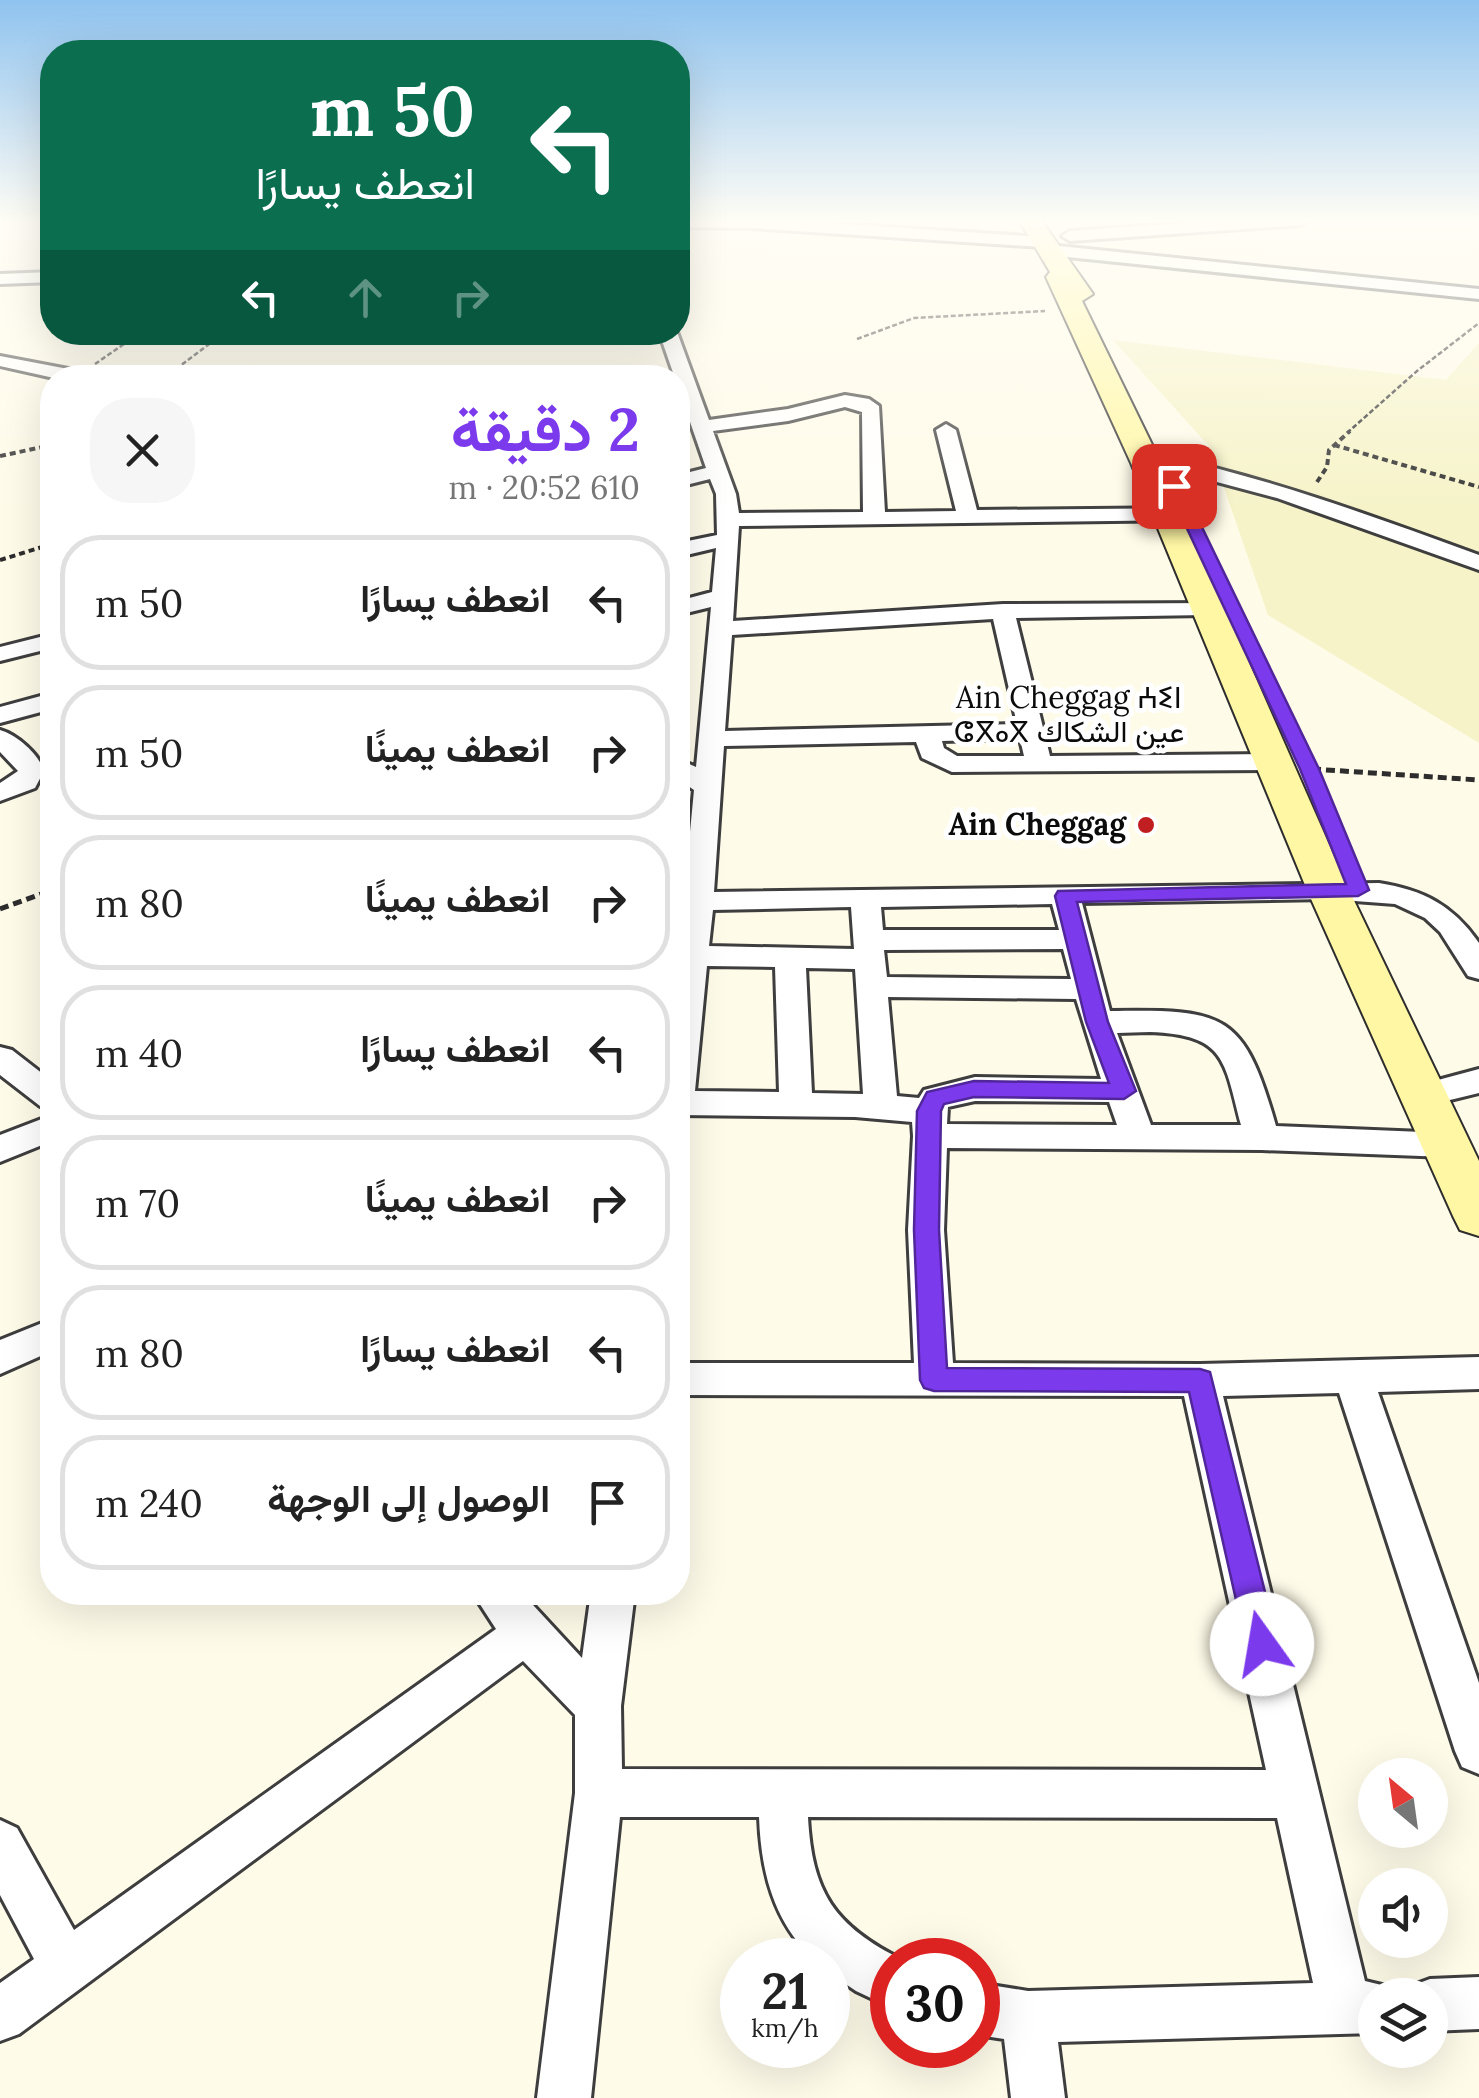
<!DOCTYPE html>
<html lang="ar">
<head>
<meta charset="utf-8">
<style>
	:root { --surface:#fff; --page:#f6f6f6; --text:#222; --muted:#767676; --line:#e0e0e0; --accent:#7c3aed }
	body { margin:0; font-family:Lora,Vazirmatn,"Noto Sans Tifinagh",serif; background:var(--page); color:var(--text); direction:rtl; height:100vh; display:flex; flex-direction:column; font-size:38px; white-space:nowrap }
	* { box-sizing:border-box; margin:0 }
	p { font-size:32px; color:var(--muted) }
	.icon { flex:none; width:55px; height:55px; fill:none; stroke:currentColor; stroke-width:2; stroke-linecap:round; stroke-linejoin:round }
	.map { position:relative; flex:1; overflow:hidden; direction:ltr }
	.side { position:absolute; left:40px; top:365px; width:650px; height:1240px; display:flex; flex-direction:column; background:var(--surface); border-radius:40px; box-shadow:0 10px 40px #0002; direction:rtl }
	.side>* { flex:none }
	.top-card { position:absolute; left:40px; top:40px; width:650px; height:305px; border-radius:40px; box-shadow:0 10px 40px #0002; direction:rtl; background:#0b6e4f; color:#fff; overflow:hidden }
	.needle { width:65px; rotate:331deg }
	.fabs { position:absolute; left:1358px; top:1758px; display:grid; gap:20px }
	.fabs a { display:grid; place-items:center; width:90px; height:90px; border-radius:50%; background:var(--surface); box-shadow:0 10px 40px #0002; font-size:50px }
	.speed { position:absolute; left:720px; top:1938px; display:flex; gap:20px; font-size:50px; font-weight:700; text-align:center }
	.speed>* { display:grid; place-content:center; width:130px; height:130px; border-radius:50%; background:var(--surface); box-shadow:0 10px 40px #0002; line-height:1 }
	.speed small { font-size:25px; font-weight:400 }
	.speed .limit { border:15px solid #d22; background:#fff; color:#111 }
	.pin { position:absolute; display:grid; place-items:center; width:85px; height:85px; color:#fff; margin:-42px; border-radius:20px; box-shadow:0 5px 15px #0006 }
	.me { position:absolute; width:110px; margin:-55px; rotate:347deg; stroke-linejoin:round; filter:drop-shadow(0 0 8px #0008) }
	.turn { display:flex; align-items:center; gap:35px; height:210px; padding:0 50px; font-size:45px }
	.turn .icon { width:130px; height:130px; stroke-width:2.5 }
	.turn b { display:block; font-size:70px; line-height:85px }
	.lanes { display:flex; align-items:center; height:95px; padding:0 50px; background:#0003; justify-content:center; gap:50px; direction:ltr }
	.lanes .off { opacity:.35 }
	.round { display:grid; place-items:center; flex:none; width:105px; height:105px; border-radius:40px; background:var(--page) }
	.summary { display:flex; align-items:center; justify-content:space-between; height:170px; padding:0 50px }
	h1 { font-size:60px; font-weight:700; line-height:75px; color:var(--accent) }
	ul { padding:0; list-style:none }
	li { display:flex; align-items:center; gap:30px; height:135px; margin:0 20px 15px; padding:0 30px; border:5px solid var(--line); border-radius:40px }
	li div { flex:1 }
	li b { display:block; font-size:38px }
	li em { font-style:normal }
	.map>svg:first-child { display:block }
	.farmland { fill:#f6f3c8 }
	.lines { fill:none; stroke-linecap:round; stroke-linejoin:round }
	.street-casing { stroke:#3e3e3e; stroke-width:6 }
	.secondary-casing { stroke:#2d2d2d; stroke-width:4 }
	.path-far2 { stroke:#2d2d2d; stroke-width:2.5; stroke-dasharray:5 2.5; stroke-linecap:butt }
	.path-far1 { stroke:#2d2d2d; stroke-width:4; stroke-dasharray:6 4; stroke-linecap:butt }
	.path { stroke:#2d2d2d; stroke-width:5; stroke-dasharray:9 5; stroke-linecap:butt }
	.street { fill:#fff; fill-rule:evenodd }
	.secondary { fill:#fff7a4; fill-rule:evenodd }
	.route { fill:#7c3aed; stroke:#51269a; stroke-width:2.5 }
	.poi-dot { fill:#c01e21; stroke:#fff; stroke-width:4 }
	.labels { text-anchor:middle; stroke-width:10; stroke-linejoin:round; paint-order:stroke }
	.far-quarter-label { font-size:30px; fill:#0b0b0b; stroke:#fff }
	.poi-label { font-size:30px; font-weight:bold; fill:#0b0b0b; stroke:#fff; text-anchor:end }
</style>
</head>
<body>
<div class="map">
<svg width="1479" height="2098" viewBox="0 0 1479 2098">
	<rect width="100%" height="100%" fill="#fffbe9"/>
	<path class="farmland" d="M 1113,340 L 1446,380 L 1479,343 L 1479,743 L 1268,615 L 1210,447 Z"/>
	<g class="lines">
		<defs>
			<path id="street" d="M 678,220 L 781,220 L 1043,237 L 1049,239 L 1049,245 L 1479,289 L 1479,299 L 1048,255 L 1042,253 L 1042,247 L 752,228 L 678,227 Z
				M 1230,220 L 1308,220 L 1301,225 L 1070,241 L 1062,236 L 1070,231 Z
				M 52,272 L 52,282 L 0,284 L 0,274 Z
				M 659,332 L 677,332 L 709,420 L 788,409 L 845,395 L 869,399 L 879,406 L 885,512 L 956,511 L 936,430 L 946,424 L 956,430 L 977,510 L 1189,508 L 1200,514 L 1189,520 L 739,526 L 733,621 L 1003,604 L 1215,603 L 1219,608 L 1207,615 L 1016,618 L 1050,756 L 1272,754 L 1285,762 L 1272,770 L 952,772 L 922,758 L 916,742 L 724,746 L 714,892 L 1379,883 C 1423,890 1453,905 1479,943 L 1479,979 L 1468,976 L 1440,932 L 1425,918 L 1395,904 L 1328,899 L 1082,903 L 1110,1011 C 1225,1009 1244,1013 1276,1126 L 1447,1133 L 1459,1136 L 1464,1145 L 1459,1154 L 1447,1157 L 1262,1150 L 947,1148 L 944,1230 L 953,1363 L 1200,1364 L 1479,1357 L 1479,1389 L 1378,1392 L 1479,1683 L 1479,1774 L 1462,1767 L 1455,1751 L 1339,1393 L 1223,1396 L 1365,1981 L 1394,1988 L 1396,1995 L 1375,1995 L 1375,2033 L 1058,2042 L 1065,2098 L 1011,2098 L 1004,2039 L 978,2035 L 978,1983 L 1028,1991 L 1313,1983 L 1277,1818 L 808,1817 C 812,1892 834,1926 903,1960 L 892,1960 L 892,2008 L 856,1991 L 828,1972 L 828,1960 L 814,1960 C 773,1921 761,1871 759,1817 L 620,1817 L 591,2098 L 537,2098 L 575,1793 L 575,1715 L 523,1661 L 19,2034 L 0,2041 L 0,1983 L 34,1959 L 0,1895 L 0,1820 L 17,1828 L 74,1930 L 496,1629 L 472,1592 L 521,1592 L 582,1658 L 591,1592 L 635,1592 L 621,1706 L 622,1769 L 1266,1770 L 1184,1396 L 678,1395 L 678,1363 L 914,1363 L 908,1230 L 913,1136 L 912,1122 L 855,1117 L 678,1115 L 678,957 L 694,790 L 678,779 L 678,759 L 696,767 L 711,607 L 678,615 L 678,601 L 712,592 L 716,548 L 678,557 L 678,543 L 717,535 L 716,494 L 710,479 L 678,487 L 678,475 L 706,468 ZM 845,407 L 862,412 L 863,512 L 739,513 L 736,494 L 713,431 L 788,421 ZM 993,619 L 1017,724 L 725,731 L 732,635 ZM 1020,739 L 1024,756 L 957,756 L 944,748 L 942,741 ZM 1052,904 L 1059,930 L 883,930 L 881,907 ZM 851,907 L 854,949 L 709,946 L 713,910 ZM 1063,949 L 1071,979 L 887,977 L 884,950 ZM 707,966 L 775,967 L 779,1092 L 695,1091 ZM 806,968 L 855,969 L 863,1094 L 812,1093 ZM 888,997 L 1076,999 L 1101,1079 L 975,1077 L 924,1090 L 919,1098 L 897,1096 ZM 1150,1032 C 1226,1035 1224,1060 1241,1125 L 1151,1125 L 1117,1033 ZM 975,1101 L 1109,1102 L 1117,1125 L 947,1124 L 948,1107 Z
				M 0,356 L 84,372 L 93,378 L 54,378 L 0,366 Z
				M 1164,456 C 1272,479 1375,517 1479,555 L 1479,570 L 1277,498 L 1157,466 L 1157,458 Z
				M 52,634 L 52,648 L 0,661 L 0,647 Z
				M 52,693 L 52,709 L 0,723 L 0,707 Z
				M 0,730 C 17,735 39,754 44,771 L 35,788 L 0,801 L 0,783 L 18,771 L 0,752 Z
				M 0,1047 L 12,1050 L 52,1081 L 52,1110 L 40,1106 L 0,1075 Z
				M 1479,1069 L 1479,1093 L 1450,1100 L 1438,1096 L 1433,1088 L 1438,1080 Z
				M 52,1115 L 52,1141 L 0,1162 L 0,1135 Z
				M 52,1319 L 52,1351 L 0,1374 L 0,1340 Z
				M 1479,1977 L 1479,2029 L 1430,2031 L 1430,1995 L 1408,1995 L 1411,1986 L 1430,1979 Z"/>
			<path id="secondary" d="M 1019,220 L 1041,220 L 1093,294 L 1082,301 L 1161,463 L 1349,890 L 1479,1161 L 1479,1236 L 1460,1230 L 1453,1216 L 1307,890 L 1131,463 L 1046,277 L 1050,272 Z"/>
		</defs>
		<use href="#street" class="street-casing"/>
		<use href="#secondary" class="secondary-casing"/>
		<path class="path-far2" d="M 857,339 L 914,318 L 1045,311
			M 95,364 L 137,335
			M 164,378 L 225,332
			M 1347,433 L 1417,371 L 1479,323"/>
		<path class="path-far1" d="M 1334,445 L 1479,487
			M 0,456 L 52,445
			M 1317,482 L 1327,467 L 1329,450 L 1350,431
			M 0,560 L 52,544"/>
		<path class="path" d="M 1312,769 L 1479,780
			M 0,909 L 52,890"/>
		<use href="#street" class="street"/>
		<use href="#secondary" class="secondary"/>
	</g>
	<linearGradient id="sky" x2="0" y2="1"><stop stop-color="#8fc3ef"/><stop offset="0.43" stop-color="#fffdf5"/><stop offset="1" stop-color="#fffdf5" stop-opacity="0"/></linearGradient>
	<rect width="1479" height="514" fill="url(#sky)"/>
	<path class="route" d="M 1174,482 L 1182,486 L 1319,769 L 1369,890 L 1358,896 L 1077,902 L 1108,1022 L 1136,1091 L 1124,1099 L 974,1097 L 944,1104 L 941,1111 L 939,1230 L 947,1368 L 1200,1369 L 1210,1372 L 1278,1644 L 1273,1654 L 1262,1659 L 1251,1654 L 1246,1644 L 1189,1392 L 934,1391 L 924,1388 L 920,1380 L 914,1230 L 917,1111 L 927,1092 L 974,1081 L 1109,1083 L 1086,1022 L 1055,896 L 1058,891 L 1346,884 L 1300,769 L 1167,486 Z"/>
	<circle class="poi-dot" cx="1146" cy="825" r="10"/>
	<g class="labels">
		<g class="far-quarter-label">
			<text x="1069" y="708">Ain Cheggag ⵄⵉⵏ<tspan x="1069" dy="34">ⵛⴳⴰⴳ عين الشكاك</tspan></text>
		</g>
		<g class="poi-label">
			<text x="1126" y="835">Ain Cheggag</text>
		</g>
	</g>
</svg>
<div class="fabs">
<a><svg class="needle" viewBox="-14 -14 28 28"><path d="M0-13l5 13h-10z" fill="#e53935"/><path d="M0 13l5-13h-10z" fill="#767676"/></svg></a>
<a><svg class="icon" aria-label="sound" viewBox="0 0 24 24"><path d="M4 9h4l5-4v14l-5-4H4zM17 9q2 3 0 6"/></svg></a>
<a><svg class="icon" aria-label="layers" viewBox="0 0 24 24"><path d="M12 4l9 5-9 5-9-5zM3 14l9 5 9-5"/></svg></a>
</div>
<div class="speed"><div>21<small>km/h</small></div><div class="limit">30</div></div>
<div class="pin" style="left:1174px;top:486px;background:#d93025"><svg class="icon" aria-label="arrive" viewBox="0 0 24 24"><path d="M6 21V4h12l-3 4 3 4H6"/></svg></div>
<svg class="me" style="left:1262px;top:1644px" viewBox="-20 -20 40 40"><circle r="19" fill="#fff"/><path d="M0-13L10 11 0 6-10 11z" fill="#7c3aed"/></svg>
<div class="top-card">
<div class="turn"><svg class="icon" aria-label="left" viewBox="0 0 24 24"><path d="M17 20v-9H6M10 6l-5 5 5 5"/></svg><div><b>50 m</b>انعطف يسارًا</div></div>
<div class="lanes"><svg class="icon" aria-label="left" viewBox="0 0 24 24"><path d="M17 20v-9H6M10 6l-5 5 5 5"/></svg><svg class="icon off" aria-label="ahead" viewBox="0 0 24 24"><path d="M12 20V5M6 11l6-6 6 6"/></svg><svg class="icon off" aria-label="right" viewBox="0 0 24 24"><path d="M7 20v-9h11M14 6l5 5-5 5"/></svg></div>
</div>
<section class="side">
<div class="summary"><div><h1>2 دقيقة</h1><p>610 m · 20:52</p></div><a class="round"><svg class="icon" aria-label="close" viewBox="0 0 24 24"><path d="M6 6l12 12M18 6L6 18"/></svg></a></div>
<ul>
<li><svg class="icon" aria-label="left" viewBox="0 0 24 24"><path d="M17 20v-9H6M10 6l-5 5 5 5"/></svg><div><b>انعطف يسارًا</b></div><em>50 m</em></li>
<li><svg class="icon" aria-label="right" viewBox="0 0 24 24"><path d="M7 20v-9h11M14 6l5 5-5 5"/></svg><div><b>انعطف يمينًا</b></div><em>50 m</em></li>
<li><svg class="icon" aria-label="right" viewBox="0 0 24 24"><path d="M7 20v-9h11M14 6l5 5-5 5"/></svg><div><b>انعطف يمينًا</b></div><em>80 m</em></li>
<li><svg class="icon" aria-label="left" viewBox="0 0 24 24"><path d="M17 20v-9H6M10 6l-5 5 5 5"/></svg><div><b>انعطف يسارًا</b></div><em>40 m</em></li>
<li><svg class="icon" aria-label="right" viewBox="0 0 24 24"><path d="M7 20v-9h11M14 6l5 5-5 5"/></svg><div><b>انعطف يمينًا</b></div><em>70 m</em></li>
<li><svg class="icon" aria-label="left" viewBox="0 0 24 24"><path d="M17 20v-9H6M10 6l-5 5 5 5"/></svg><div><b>انعطف يسارًا</b></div><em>80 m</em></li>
<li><svg class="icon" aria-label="arrive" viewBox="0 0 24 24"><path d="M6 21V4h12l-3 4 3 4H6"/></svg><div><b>الوصول إلى الوجهة</b></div><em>240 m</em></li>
</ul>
</section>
</div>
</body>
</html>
